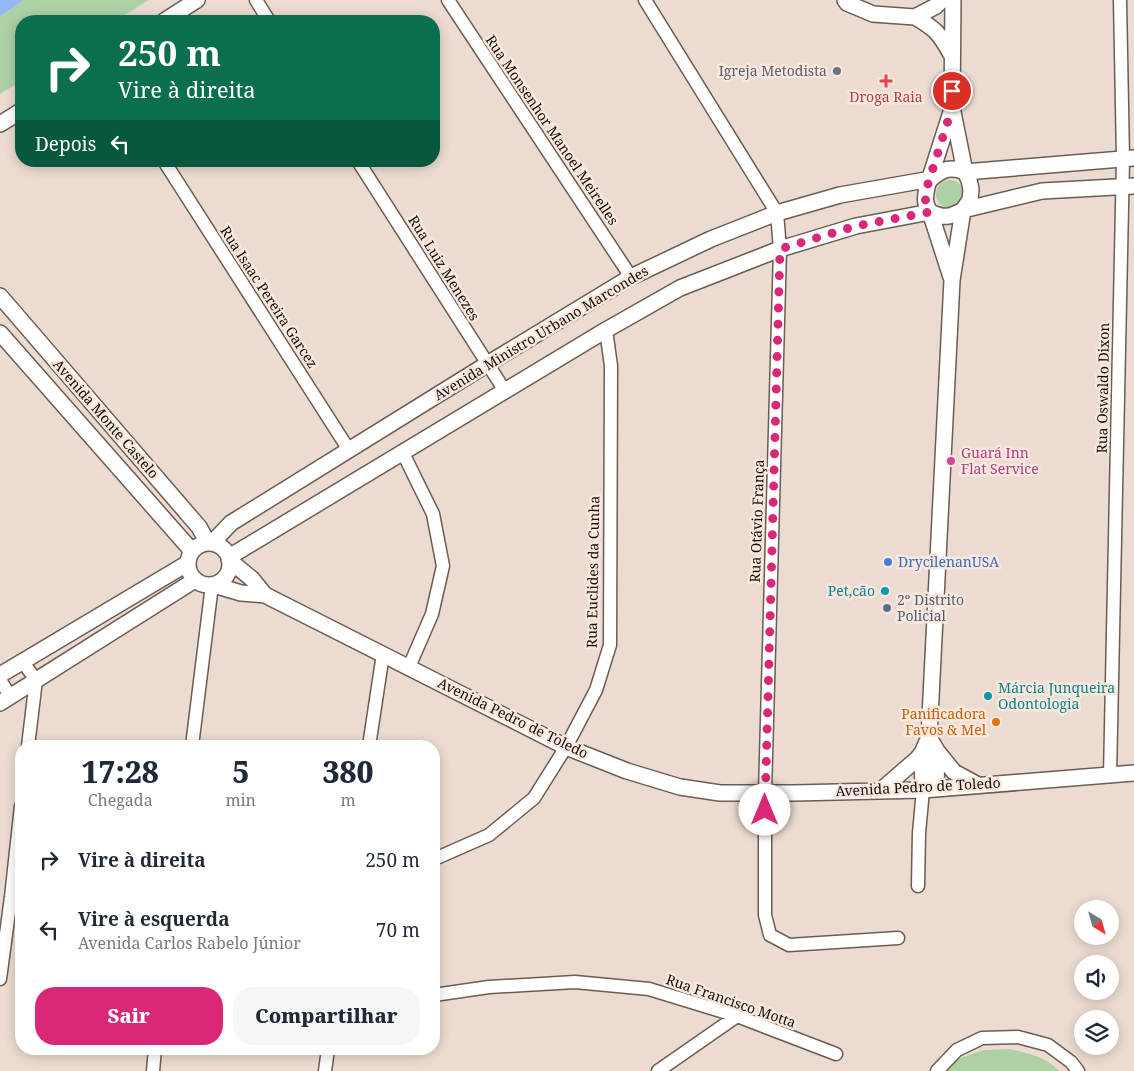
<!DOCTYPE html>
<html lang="pt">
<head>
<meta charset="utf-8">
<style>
	:root { --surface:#fff; --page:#f6f6f7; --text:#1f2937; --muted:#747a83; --accent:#db2777 }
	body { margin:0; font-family:"Noto Serif",serif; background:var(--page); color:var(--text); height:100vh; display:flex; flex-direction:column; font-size:19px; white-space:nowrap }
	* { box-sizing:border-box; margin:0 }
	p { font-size:16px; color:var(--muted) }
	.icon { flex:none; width:28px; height:28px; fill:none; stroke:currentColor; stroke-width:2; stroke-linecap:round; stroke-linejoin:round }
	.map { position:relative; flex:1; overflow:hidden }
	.panel { position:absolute; left:15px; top:740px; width:425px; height:315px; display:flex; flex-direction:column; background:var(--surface); border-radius:20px; box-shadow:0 2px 12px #0003 }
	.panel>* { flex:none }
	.hud { position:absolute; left:15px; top:15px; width:425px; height:152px; border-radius:20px; box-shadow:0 2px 12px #0003; background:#0b6e4f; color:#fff; overflow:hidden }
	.needle { width:32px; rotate:143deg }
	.controls { position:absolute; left:1074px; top:900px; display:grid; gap:10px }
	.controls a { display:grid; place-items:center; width:45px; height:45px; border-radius:50%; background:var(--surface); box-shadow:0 2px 12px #0003; font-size:25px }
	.pin { position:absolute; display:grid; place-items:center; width:42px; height:42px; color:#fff; margin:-21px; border:2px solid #fff; border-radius:50%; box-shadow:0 1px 5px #0007 }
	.me { position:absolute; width:55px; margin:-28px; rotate:0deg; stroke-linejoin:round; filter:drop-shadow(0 0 4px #0008) }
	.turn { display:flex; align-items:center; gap:18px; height:105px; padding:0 20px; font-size:22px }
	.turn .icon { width:65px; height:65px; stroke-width:2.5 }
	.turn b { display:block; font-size:35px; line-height:42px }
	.then { display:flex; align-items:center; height:48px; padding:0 20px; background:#0003; gap:10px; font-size:19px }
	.eta { display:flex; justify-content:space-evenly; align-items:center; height:85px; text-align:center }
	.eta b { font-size:30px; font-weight:800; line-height:35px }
	.action { display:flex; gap:10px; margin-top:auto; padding:10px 20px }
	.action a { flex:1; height:58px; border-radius:20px; background:var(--accent); color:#fff; font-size:20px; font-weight:800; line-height:58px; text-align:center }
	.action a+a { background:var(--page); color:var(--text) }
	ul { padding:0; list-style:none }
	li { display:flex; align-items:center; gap:15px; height:70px; padding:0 20px }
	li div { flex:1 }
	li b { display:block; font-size:19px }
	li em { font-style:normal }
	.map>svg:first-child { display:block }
	.green { fill:#add1a5 }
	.water { fill:#94b8f7 }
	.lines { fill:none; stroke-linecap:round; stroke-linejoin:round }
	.minor-casing { stroke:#6b5d53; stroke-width:15 }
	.tertiary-casing { stroke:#6b5d53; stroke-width:18 }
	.minor { stroke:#fff; stroke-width:12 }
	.tertiary { stroke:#fff; stroke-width:15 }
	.route { stroke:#db2777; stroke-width:9; stroke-dasharray:0 16.2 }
	.worship-dot { fill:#6b7280; stroke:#f9e8dd; stroke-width:2 }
	.health-dot { fill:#e0444e; stroke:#f9e8dd; stroke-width:2 }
	.hotel-dot { fill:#d1479c; stroke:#f9e8dd; stroke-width:2 }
	.shop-dot { fill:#3f7fe0; stroke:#f9e8dd; stroke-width:2 }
	.culture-dot { fill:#0f9aa8; stroke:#f9e8dd; stroke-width:2 }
	.service-dot { fill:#5c6f8a; stroke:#f9e8dd; stroke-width:2 }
	.food-dot { fill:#e8710a; stroke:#f9e8dd; stroke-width:2 }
	.labels { text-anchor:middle; stroke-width:5; stroke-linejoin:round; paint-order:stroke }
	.worship-label { font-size:14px; fill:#5b616d; stroke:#f9e8dd; text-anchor:end }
	.health-label { font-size:14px; fill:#be3a42; stroke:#f9e8dd }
	.street-label { font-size:14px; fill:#130d0a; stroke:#f9e8dd }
	.hotel-label { font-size:14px; fill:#b23c85; stroke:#f9e8dd; text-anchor:start }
	.shop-label { font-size:14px; fill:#366cbe; stroke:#f9e8dd; text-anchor:start }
	.culture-label { font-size:14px; fill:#0d838f; stroke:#f9e8dd; text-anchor:end }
	.service-label { font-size:14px; fill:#4e5e75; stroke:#f9e8dd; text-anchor:start }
	.food-label { font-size:14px; fill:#c56008; stroke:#f9e8dd; text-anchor:end }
</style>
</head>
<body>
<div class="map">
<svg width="1134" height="1071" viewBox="0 0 1134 1071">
	<rect width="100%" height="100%" fill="#ecdbd0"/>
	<path class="green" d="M 24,0 L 149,0 L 115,21 L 21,21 L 21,81 L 0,94 L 0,16 Z
		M936 194a14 14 0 1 1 28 0a14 14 0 1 1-28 0Z
		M 1010,1049 C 1029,1054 1045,1056 1059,1071 L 946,1071 L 957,1059 L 984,1050 Z"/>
	<path class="water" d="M 0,0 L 24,0 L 0,16 Z"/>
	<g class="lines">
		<defs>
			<path id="minor" d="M 256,0 L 269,21
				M 448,0 L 631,277
				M 645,0 L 777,213 L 780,249 L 765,793 L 765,915 L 770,935 L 789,945 L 898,938
				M 164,161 L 349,450
				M 358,161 L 505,391
				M 403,453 L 433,514 L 443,566 L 432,614 L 409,667
				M 22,661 L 36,680 L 28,746
				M 0,680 L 10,696
				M 192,746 L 212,585
				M 369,746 L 383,654
				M 1110,776 L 1123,159 L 1120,0
				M 434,858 L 439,857 L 489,835 L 534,798 L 566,747 L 596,690 L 610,645 L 611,366 L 606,330
				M 918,886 L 919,833 L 923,790
				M 0,979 L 11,897 L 21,806
				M 434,995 L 489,987 L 575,982 L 649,989 L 737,1016 L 836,1054
				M 153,1071 L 155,1049
				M 325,1071 L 328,1049
				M 658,1071 L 737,1016
				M 937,1071 L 957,1050 L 982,1038 L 1018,1037 L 1048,1045 L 1071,1062 L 1078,1071"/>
			<path id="tertiary" d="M 845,0 L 847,3 L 873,14 L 915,17 L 936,6 L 942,0
				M 915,17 C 936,29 940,34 952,56
				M 164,21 L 197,0
				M 0,124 L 21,111
				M 951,277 L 930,212 C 924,203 925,198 927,187 L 952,109
				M 0,296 L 199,527 L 208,543
				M 0,333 L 192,551
				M 212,543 L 231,523 L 489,363 L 631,277 L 711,239 L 777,213 L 840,195 L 931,179 C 942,169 951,166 965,172 L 1134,158
				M188 564a21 21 0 1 1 42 0a21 21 0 1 1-42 0Z
				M 229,557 L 606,330 L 680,288 L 780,249 L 856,226 L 930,212 C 945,219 950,217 963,210 L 1042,191 L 1134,186
				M 229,560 L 252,579 L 265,595 L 566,747 L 627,771 L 680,787 L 720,793 L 794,793 L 923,790 L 1134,773
				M 214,585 L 241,593 L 265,595
				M 0,675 L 188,563
				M 0,703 L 195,580
				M 929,737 L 937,751 L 954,772 L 978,785
				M 922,753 L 923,790
				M 936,789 L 937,751
				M 880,791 L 917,759 L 922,753 L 929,737 L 952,280 L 963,210 L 970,200 L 971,189 L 969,180 L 965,172 L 952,107 L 953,0"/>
		</defs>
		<use href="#minor" class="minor-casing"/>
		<use href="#tertiary" class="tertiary-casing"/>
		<use href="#minor" class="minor"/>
		<use href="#tertiary" class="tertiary"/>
	</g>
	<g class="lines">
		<path class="route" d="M 765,810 L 780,249 L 856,226 L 930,212 C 924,203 925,198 927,187 L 952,108 L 952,91"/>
	</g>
	<circle class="worship-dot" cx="837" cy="71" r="5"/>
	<path class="health-dot" d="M883.5 73.5h5v5h5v5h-5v5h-5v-5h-5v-5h5z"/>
	<circle class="hotel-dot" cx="951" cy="461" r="5"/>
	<circle class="shop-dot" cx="888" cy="562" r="5"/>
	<g class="culture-dot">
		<circle cx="885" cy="591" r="5"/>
		<circle cx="988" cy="696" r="5"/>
	</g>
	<circle class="service-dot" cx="887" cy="608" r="5"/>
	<circle class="food-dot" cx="996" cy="722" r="5"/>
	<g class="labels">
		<g class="worship-label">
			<text x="827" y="76">Igreja Metodista</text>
		</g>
		<g class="health-label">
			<text x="886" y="102">Droga Raia</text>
		</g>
		<g class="street-label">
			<text transform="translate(552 130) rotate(56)" y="5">Rua Monsenhor Manoel Meirelles</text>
			<text transform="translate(444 268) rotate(58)" y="5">Rua Luiz Menezes</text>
			<text transform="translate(269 297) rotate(57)" y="5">Rua Isaac Pereira Garcez</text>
			<text transform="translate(541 333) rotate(-31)" y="5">Avenida Ministro Urbano Marcondes</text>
			<text transform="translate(1103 388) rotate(-89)" y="5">Rua Oswaldo Dixon</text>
			<text transform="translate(106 419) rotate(49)" y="5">Avenida Monte Castelo</text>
			<text transform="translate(757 521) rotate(-88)" y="5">Rua Otávio França</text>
			<text transform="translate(593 572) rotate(-89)" y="5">Rua Euclides da Cunha</text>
			<text transform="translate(513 718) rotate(26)" y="5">Avenida Pedro de Toledo</text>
			<text transform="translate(918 787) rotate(-3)" y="5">Avenida Pedro de Toledo</text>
			<text transform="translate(731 1001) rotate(19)" y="5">Rua Francisco Motta</text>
		</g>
		<g class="hotel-label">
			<text x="961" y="458">Guará Inn<tspan x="961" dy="16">Flat Service</tspan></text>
		</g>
		<g class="shop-label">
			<text x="898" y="567">DrycilenanUSA</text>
		</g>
		<g class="culture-label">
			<text x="875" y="596">Pet,cão</text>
			<text x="998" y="693" text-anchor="start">Márcia Junqueira<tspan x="998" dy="16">Odontologia</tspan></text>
		</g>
		<g class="service-label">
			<text x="897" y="605">2º Distrito<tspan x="897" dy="16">Policial</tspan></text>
		</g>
		<g class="food-label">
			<text x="986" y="719">Panificadora<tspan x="986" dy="16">Favos &amp; Mel</tspan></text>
		</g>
	</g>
</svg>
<div class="controls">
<a><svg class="needle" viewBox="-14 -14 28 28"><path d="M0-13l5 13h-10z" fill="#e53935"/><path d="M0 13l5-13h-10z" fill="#747a83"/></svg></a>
<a><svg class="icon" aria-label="sound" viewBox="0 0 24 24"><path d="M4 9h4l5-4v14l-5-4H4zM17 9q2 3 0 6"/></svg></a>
<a><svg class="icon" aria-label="layers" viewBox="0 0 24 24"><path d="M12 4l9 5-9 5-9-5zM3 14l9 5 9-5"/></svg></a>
</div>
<div class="pin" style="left:952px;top:91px;background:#d93025"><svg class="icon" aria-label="arrive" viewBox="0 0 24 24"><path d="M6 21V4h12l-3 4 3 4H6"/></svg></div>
<svg class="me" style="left:765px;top:810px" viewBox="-20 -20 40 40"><circle r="19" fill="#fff"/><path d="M0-13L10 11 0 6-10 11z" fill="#db2777"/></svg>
<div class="hud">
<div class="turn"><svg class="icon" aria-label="right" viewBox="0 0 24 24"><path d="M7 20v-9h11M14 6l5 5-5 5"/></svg><div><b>250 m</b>Vire à direita</div></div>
<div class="then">Depois<svg class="icon" aria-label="left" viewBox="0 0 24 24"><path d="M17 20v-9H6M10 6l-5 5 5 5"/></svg></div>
</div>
<section class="panel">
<div class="eta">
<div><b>17:28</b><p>Chegada</p></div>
<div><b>5</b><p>min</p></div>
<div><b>380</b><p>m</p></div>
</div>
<ul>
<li><svg class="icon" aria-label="right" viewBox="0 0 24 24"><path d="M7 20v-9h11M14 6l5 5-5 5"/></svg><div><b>Vire à direita</b></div><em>250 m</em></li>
<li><svg class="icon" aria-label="left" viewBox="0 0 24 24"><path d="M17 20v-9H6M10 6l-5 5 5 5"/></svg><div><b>Vire à esquerda</b><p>Avenida Carlos Rabelo Júnior</p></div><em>70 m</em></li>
</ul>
<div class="action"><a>Sair</a><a>Compartilhar</a></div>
</section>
</div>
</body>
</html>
